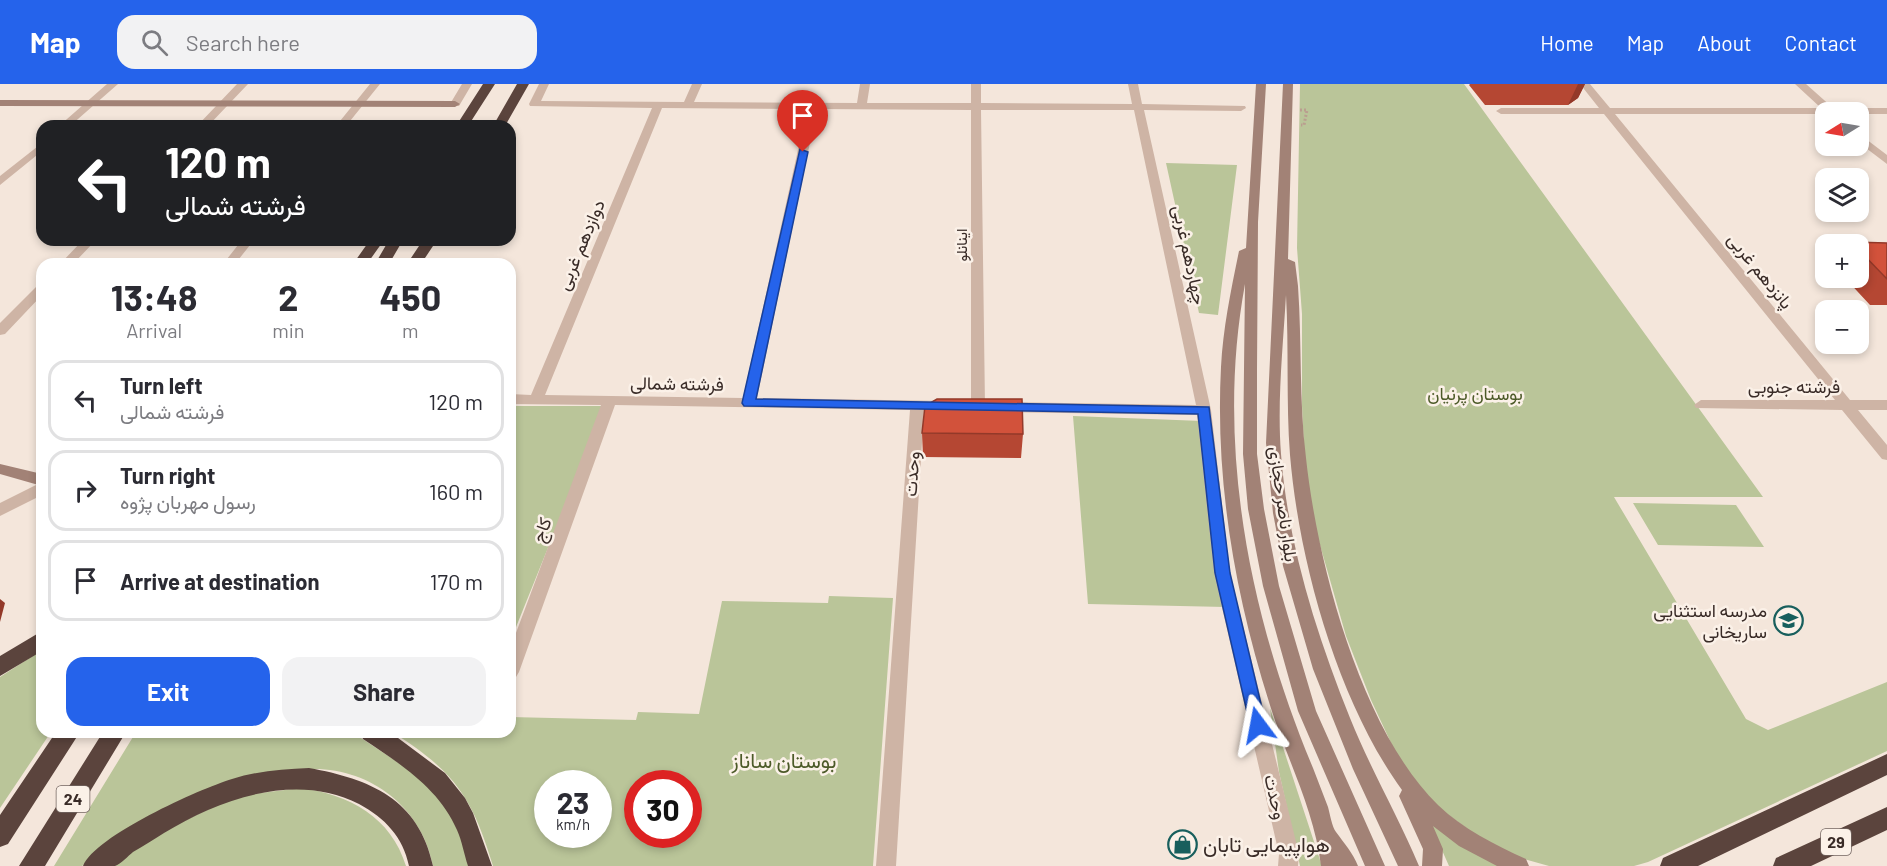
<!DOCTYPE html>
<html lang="en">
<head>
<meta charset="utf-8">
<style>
	:root { --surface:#fff; --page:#f2f2f3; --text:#2b2b33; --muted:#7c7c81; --line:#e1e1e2; --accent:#2563eb }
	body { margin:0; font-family:Barlow,Vazirmatn,sans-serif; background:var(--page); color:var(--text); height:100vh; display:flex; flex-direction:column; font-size:22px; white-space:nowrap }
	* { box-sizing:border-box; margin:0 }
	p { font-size:20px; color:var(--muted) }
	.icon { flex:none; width:33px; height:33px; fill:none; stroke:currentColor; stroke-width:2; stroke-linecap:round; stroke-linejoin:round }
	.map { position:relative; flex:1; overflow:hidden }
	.drawer { position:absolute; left:36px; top:174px; width:480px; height:480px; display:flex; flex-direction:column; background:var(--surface); border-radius:18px; box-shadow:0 3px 9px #0003 }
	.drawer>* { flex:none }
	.hud { position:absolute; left:36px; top:36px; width:480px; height:126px; border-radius:18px; box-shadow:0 3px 9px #0003; background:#202124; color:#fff; overflow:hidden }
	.needle { width:39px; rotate:259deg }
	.tools { position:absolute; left:1815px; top:18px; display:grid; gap:12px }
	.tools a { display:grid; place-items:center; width:54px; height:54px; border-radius:12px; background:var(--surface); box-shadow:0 3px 9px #0003; font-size:30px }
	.speed { position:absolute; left:534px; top:686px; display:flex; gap:12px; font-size:30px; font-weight:700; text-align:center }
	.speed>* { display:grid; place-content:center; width:78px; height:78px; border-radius:50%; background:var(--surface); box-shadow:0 3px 9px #0003; line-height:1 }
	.speed small { font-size:15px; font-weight:400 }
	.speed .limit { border:9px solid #d22; background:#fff; color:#111 }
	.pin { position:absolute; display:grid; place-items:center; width:51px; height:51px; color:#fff; margin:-62px -26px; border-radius:50% 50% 50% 0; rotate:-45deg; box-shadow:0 0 6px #0007 }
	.pin .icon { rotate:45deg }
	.me { position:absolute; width:66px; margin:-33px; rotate:347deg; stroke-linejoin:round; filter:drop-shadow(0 0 4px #0008) }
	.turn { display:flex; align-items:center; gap:21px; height:126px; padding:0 30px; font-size:27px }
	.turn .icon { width:78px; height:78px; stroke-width:2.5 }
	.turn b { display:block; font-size:42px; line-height:51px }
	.eta { display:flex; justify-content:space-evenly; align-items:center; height:102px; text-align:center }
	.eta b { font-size:36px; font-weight:700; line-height:42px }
	.cta { display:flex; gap:12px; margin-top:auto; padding:12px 30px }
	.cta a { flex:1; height:69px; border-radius:18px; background:var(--accent); color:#fff; font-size:24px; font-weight:700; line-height:69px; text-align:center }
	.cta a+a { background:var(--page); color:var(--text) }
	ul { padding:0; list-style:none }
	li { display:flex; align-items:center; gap:18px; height:81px; margin:0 12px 9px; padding:0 18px; border:3px solid var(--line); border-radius:18px }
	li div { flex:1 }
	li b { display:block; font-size:22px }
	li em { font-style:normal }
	header { display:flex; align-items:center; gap:36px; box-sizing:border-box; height:84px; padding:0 30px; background:var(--accent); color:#fff }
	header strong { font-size:28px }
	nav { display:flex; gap:33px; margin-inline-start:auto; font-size:21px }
	.search { width:420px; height:54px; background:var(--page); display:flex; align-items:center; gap:15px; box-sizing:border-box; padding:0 21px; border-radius:18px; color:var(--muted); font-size:22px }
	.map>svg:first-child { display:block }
	.green { fill:#bac599; fill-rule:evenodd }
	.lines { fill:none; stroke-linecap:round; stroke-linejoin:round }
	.path { stroke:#ba9e8f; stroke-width:3; stroke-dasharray:2 2; stroke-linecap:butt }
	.street { fill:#ceb4a5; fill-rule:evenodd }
	.secondary { fill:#a28276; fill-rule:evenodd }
	.highway { fill:#5b443d; fill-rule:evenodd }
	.wall { fill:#b54733 }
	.shaded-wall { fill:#933929 }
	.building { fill:#d2523b; stroke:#933929; stroke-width:1.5 }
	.route { fill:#2563eb; stroke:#184099; stroke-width:1.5 }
	.labels { text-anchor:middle; stroke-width:5; stroke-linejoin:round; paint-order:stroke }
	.far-street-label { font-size:15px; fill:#392b27; stroke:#fbf1e8 }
	.shield { fill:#fbf1e8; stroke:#736661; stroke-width:1.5 }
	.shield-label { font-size:16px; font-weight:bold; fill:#392b27 }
	.street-label { font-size:18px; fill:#392b27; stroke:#fbf1e8 }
	.park-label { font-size:18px; fill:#4c5a28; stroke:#fbf1e8 }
	.poi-label { font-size:18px; fill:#392b27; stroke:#fbf1e8; text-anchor:end }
	.near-park-label { font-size:21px; fill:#4c5a28; stroke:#fbf1e8 }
	.near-poi-label { font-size:21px; fill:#392b27; stroke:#fbf1e8; text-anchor:start }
</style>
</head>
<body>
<header>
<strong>Map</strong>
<div class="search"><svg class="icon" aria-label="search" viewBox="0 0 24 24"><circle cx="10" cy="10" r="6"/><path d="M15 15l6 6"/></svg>Search here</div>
<nav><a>Home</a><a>Map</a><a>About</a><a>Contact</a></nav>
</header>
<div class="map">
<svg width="1887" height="782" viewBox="0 0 1887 782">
	<rect width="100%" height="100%" fill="#f4e6db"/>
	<path class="green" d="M 1300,0 L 1464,0 L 1763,413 L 1614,413 L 1746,635 L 1768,646 L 1887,598 L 1887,667 L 1648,778 L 1634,782 L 1549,782 L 1517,773 L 1483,756 L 1436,722 L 1399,676 L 1371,616 L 1346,552 L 1314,440 L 1305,383 L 1302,322 L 1302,230 L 1297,164 Z
		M 1166,79 L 1237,81 L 1218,231 L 1199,229 Z
		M 510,322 L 603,322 L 560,434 L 510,558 Z
		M 1073,332 L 1202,337 L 1226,523 L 1088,520 Z
		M 1633,419 L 1736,421 L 1764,463 L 1658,461 Z
		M 829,512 L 893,514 L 873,782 L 493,782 C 472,712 454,687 392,648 L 510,648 L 510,633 L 636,636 L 638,628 L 699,630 L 722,517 L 828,519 ZM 548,699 L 598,699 L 598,750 L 548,750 ZM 638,699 L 688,699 L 688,750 L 638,750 Z
		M 42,566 L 42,648 L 51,648 L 0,724 L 0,593 Z
		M 1270,624 L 1321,779 L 1321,782 L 1300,782 L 1279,688 Z
		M 136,648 L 352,648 L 411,687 L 441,713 L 459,746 L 470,782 L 433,782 C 421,719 362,678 298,686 C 280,688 260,701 243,708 C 196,727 150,746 103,765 L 82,782 L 54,782 Z
		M 301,704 C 350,711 391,733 406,782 L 108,782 L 138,759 L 236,712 Z
		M 1426,730 L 1499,782 L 1449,782 Z"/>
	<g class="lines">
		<path class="path" d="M 1300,26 L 1307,26 L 1304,41 L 1301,41"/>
		<path class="street" d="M 107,0 L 118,0 L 70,42 L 59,42 Z
			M 237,0 L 248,0 L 208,42 L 197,42 Z
			M 370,0 L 380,0 L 346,42 L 336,42 Z
			M 462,0 L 472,0 L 459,22 L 451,22 L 450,20 Z
			M 539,0 L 549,0 L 541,17 L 684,18 L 692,0 L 702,0 L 694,18 L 857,19 L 860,0 L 870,0 L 867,19 L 971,19 L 971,0 L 981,0 L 981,19 L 1132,20 L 1128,0 L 1138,0 L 1142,20 L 1245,22 L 1246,24 L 1241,27 L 1144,26 L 1211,326 L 1230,489 L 1299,770 L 1298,782 L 1278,782 L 1279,770 L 1214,489 L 1197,331 L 1003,328 L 996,323 L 1003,318 L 1196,321 L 1134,26 L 981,26 L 985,322 L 978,327 L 971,322 L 971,26 L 817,25 L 757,314 L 946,317 L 953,322 L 946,327 L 924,326 L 896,782 L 876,782 L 910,326 L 615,321 L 519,588 L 516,593 L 510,596 L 510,565 L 601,321 L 510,320 L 510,310 L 531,311 L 652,24 L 530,22 L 529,20 ZM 662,24 L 807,25 L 743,314 L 545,311 Z
			M 1580,0 L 1590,0 L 1610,24 L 1821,24 L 1795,0 L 1806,0 L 1833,24 L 1887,24 L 1887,30 L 1615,30 L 1850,316 L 1887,316 L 1887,326 L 1858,326 L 1887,361 L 1887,376 L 1882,375 L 1842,326 L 1696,324 L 1694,321 L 1701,316 L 1835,316 L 1604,30 L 1501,30 L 1496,27 L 1501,24 L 1599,24 Z
			M 1858,49 L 1887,71 L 1887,80 L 1858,58 Z
			M 42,59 L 42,67 L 0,101 L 0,92 Z
			M 83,156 L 96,156 L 73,180 L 60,180 Z
			M 242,156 L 254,156 L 235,180 L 223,180 Z
			M 42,200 L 42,211 L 5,250 L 0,251 L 0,239 L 38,201 Z
			M 42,398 L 42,411 L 0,432 L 0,419 Z"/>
		<path class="secondary" d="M 1256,0 L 1266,0 L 1258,138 L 1257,287 L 1257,370 L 1264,425 L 1279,502 L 1316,627 L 1385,782 L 1365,782 L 1298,627 L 1263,502 L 1248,425 L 1243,370 L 1245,200 C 1215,363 1250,533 1313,684 C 1318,697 1323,710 1328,723 C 1330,730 1332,743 1336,748 C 1344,759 1353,769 1358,782 L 1321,782 C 1314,724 1286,674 1269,618 C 1235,510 1215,398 1221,283 C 1223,244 1231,206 1239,167 L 1246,164 Z
			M 1283,0 L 1293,0 L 1288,175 L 1295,178 L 1298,202 C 1302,260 1299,317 1306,374 C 1317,478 1361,646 1438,721 C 1463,745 1495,761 1526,775 L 1529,782 L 1497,782 L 1459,762 L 1433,742 L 1443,765 L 1442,782 L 1422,782 L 1423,765 L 1399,712 L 1402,706 C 1338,618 1299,479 1290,371 C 1286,318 1289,264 1286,211 C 1283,263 1277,318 1281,370 C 1288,461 1316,549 1350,634 C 1370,684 1398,732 1419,782 L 1398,782 L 1353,685 L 1313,585 L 1283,482 L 1273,429 L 1266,359 Z
			M 0,16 L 455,17 L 460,20 L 455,23 L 0,22 Z
			M 0,380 L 42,390 L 42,402 L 0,390 Z"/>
		<path class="highway" d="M 483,0 L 495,0 L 468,42 L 456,42 Z
			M 517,0 L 529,0 L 505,42 L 493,42 Z
			M 370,156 L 384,156 L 367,180 L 353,180 Z
			M 389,156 L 403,156 L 389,180 L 375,180 Z
			M 423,156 L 437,156 L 421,180 L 407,180 Z
			M 42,547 L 42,567 L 0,592 L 0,572 Z
			M 56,648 L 80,648 L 8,760 L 0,763 L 0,731 Z
			M 103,648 L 126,648 L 45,782 L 19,782 Z
			M 360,648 L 390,648 L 445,689 L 465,714 L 473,729 L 492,782 L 468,782 C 464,770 462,757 457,746 C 439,704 399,679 363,655 Z
			M 1887,670 L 1887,691 L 1698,782 L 1660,782 L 1663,774 Z
			M 309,684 C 370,695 419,715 433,782 L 409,782 C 403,753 385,734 359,720 C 297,688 221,714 164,749 C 154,755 144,762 133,768 C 128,772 121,780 115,782 C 106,782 92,782 83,782 C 95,752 199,705 232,695 C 257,687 283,685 309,684 Z
			M 1887,723 L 1887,746 L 1811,782 L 1773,782 L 1776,774 Z"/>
	</g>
	<path class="wall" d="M 1470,0 L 1585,0 L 1578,14 L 1568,21 L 1485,21 L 1469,1 Z
		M 1852,158 L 1887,159 L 1887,221 L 1870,221 L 1845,194 L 1858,194 L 1858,160 L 1850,160 Z
		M 922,349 L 1023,350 L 1021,374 L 923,373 Z"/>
	<path class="shaded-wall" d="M 1578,0 L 1585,0 L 1578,14 L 1568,21 Z
		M 0,515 L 5,519 L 0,538 Z"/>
	<path class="building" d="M 1852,158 L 1887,159 L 1887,195 L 1858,165 L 1858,160 L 1854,160 Z
		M 937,315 L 1022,315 L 1023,350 L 922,349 L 925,322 Z"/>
	<path class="route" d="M 800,65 L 808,68 L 756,315 L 1209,323 L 1230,489 L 1266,641 L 1264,646 L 1258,648 L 1252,646 L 1250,641 L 1215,489 L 1198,330 L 744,322 L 742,319 Z"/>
	<defs>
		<symbol id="school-ring" viewBox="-11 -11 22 22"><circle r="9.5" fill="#fbf1e8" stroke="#185f5d" stroke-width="1.5"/><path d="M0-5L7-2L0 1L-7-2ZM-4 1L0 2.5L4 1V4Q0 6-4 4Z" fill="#185f5d"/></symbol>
		<symbol id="shop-ring" viewBox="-11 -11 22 22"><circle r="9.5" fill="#fbf1e8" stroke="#185f5d" stroke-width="1.5"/><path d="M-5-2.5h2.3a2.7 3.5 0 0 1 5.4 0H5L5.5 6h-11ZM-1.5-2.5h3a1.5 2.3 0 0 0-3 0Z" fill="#185f5d"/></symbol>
	</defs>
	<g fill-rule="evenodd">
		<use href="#school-ring" x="1772" y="520" width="33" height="33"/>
		<use href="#shop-ring" x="1166" y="744" width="33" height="33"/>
	</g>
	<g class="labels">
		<g class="far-street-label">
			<text transform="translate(962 161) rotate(-90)" y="5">اینانلو</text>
		</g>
		<g class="shield">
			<rect x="56.5" y="702" width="33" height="26" rx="4.5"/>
			<rect x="1821" y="745" width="30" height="26" rx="4.5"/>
		</g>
		<g class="shield-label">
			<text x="73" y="721">24</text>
			<text x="1836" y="764">29</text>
		</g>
		<g class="street-label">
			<text transform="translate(581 161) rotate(-67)" y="6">دوازدهم غربی</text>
			<text transform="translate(1189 171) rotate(78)" y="6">چهاردهم غربی</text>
			<text transform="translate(1760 187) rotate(51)" y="6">پانزدهم غربی</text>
			<text transform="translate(677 300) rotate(1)" y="6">فرشته شمالی</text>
			<text x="1794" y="309">فرشته جنوبی</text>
			<text transform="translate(912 390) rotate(-86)" y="6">وحدت</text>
			<text transform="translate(1283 420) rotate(82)" y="6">بلوار ناصر حجازی</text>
			<text transform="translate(542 446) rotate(-70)" y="6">کاج</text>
			<text transform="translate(1275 713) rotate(77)" y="6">وحدت</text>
		</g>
		<g class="park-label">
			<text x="1475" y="316">بوستان پرنیان</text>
		</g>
		<g class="poi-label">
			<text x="1767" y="533">مدرسه استثنایی<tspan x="1767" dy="21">ساریخانی</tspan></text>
		</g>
		<g class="near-park-label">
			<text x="784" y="684">بوستان ساناز</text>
		</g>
		<g class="near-poi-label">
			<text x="1203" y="768">هواپیمایی تابان</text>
		</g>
	</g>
</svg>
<div class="tools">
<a><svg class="needle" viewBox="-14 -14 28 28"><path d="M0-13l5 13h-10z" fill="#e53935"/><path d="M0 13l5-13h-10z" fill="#7c7c81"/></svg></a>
<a><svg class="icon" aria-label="layers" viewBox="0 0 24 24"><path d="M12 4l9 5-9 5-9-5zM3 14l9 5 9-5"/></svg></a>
<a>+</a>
<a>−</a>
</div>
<div class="speed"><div>23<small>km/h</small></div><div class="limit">30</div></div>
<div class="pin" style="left:803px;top:68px;background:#d93025"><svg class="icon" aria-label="arrive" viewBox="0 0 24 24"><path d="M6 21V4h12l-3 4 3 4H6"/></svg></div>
<svg class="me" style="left:1258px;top:641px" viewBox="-20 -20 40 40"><path d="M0-17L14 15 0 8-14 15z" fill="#2563eb" stroke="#fff" stroke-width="4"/></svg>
<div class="hud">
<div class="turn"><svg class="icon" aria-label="left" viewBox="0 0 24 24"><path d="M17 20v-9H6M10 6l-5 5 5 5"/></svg><div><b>120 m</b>فرشته شمالی</div></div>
</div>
<section class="drawer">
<div class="eta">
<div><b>13:48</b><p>Arrival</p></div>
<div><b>2</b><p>min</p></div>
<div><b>450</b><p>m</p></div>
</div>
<ul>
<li><svg class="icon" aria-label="left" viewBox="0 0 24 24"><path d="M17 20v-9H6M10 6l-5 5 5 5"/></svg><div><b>Turn left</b><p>فرشته شمالی</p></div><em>120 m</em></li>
<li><svg class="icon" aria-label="right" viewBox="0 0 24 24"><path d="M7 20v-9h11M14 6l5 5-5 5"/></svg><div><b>Turn right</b><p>رسول مهربان پژوه</p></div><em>160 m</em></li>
<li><svg class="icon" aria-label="arrive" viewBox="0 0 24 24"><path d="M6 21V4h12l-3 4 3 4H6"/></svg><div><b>Arrive at destination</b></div><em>170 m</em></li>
</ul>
<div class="cta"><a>Exit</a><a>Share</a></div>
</section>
</div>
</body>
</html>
